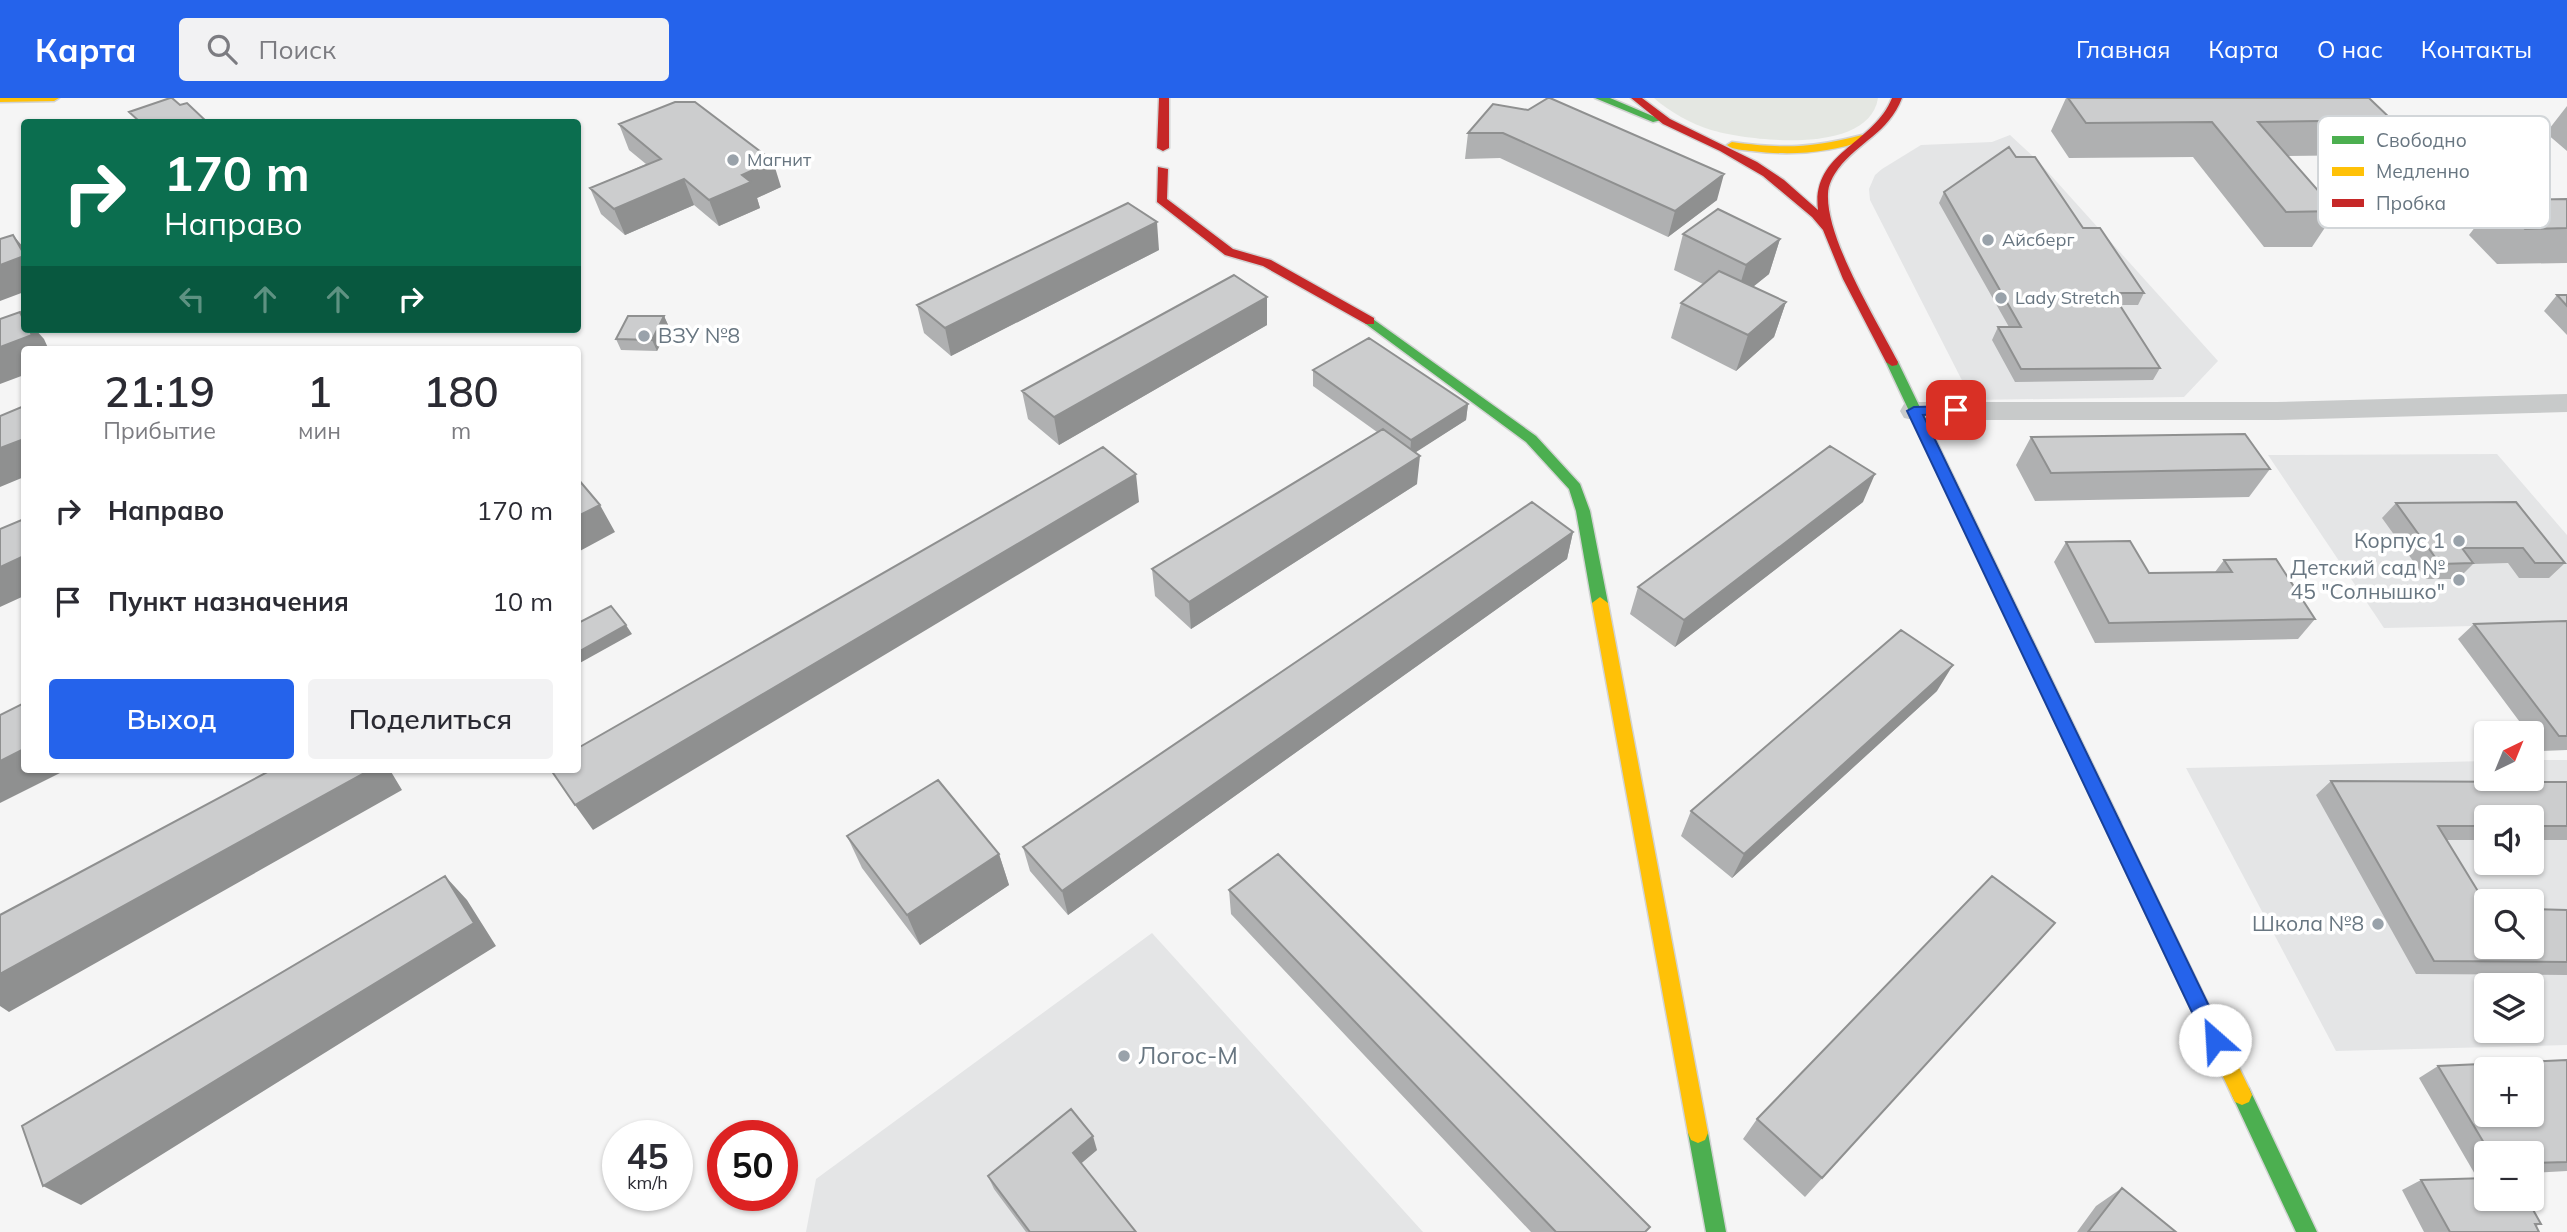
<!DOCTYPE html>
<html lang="ru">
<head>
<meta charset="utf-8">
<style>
	:root { --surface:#fff; --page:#f2f2f3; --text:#2b2b33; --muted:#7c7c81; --accent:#2563eb }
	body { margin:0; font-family:Mulish,sans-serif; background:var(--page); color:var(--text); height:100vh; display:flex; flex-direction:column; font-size:26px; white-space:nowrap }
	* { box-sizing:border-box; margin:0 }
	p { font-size:23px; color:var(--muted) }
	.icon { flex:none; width:38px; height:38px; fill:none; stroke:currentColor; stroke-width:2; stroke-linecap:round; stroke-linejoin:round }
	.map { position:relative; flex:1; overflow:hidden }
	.drawer { position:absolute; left:21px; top:248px; width:560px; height:427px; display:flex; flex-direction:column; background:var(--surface); border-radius:7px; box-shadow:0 2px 5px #0004 }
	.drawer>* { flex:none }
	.hud { position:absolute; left:21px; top:21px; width:560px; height:214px; border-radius:7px; box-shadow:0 2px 5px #0004; background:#0b6e4f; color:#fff; overflow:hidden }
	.needle { width:46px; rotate:43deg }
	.buttons { position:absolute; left:2474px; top:623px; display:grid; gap:14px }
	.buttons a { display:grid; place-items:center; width:70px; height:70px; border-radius:7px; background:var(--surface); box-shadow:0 2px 5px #0004; font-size:35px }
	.speed { position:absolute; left:602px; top:1022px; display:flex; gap:14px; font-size:35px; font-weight:700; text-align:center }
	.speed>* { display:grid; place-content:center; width:91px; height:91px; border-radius:50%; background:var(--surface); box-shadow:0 2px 5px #0004; line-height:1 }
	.speed small { font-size:18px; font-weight:400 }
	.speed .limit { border:10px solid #d22; background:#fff; color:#111 }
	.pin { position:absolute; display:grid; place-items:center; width:60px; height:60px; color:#fff; margin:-30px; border-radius:14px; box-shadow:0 4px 10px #0006 }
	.me { position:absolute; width:77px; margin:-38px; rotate:334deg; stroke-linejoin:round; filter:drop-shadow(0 0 5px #0008) }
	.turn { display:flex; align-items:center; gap:24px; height:147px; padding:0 28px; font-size:32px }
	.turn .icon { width:91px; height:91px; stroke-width:2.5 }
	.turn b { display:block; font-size:49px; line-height:60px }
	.lanes { display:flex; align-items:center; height:66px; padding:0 28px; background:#0003; justify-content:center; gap:35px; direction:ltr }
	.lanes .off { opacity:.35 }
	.eta { display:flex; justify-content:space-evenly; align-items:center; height:119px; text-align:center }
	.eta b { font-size:42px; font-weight:600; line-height:49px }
	.primary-button { display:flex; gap:14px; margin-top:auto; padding:14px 28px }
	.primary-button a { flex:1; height:80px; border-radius:7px; background:var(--accent); color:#fff; font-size:28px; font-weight:600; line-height:80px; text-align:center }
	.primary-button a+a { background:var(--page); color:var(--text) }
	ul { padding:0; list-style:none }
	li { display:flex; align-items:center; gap:21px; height:91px; padding:0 28px }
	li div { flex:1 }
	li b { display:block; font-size:26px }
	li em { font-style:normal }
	header { display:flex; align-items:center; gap:42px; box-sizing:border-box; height:98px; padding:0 35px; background:var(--accent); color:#fff }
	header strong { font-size:33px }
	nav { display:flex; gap:38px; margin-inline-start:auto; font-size:24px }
	.search { width:490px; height:63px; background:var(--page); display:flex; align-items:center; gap:18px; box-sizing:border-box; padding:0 24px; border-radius:7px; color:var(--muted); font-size:26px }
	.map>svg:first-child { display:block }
	.built { fill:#e4e5e6; fill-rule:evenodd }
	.green { fill:#e4e7e2 }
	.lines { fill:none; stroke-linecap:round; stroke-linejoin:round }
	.fast-casing { stroke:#d2d3d3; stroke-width:3 }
	.slow-casing { stroke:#d2d3d3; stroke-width:3 }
	.jam-casing { stroke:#d2d3d3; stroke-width:3 }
	.street { fill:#c8caca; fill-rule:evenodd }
	.fast { fill:#4caf50; fill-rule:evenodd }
	.slow { fill:#ffc107; fill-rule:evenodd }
	.jam { fill:#c62828; fill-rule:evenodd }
	.wall { fill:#afb0b1 }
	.shaded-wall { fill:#8f9090 }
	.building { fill:#cccdce; stroke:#8f9090; stroke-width:2; fill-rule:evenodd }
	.route { fill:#2563eb; stroke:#184099; stroke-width:2 }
	.poi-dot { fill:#99a2aa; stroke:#fff; stroke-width:2.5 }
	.labels { text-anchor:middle; stroke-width:7; stroke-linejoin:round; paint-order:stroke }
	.far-poi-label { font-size:18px; fill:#687681; stroke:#fff; text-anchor:start }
	.poi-label { font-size:21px; fill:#687681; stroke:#fff; text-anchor:end }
	.near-poi-label { font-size:24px; fill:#687681; stroke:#fff; text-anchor:start }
	.key { fill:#fff; stroke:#d2d6d9; stroke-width:2 }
	.key-label { font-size:19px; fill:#687681 }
</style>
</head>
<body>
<header>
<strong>Карта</strong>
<div class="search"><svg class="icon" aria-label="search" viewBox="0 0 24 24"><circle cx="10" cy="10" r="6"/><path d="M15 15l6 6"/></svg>Поиск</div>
<nav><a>Главная</a><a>Карта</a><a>О нас</a><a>Контакты</a></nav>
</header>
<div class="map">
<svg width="2567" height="1134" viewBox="0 0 2567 1134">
	<rect width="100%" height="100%" fill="#f5f5f5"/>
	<path class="built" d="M 2010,37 L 2038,63 L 2218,263 L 2184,299 L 1972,302 L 1870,102 L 1869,91 L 1875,77 L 1882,71 L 1921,47 L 1992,44 Z
		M 2497,356 L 2567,437 L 2567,526 L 2384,530 L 2268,357 Z
		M 2532,662 L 2567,662 L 2567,947 L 2336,953 L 2186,670 L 2487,663 L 2487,681 L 2532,681 ZM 2487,719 L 2532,719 L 2532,765 L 2487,765 ZM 2487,803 L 2532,803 L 2532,849 L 2487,849 ZM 2487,887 L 2532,887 L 2532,933 L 2487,933 Z
		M 1152,835 L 1423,1134 L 806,1134 L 816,1081 Z"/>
	<path class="green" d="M 1654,0 L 1878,0 C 1869,58 1749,43 1711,32 C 1690,25 1671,15 1654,0 Z"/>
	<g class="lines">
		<defs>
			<path id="fast" d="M 1595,0 L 1610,0 L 1662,22 L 1653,24 Z
				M 1370,219 L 1536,338 L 1580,386 L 1590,413 L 1608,505 L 1605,509 L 1600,511 L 1592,505 L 1576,413 L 1569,391 L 1526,344 L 1366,226 L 1364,223 Z
				M 1892,260 L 1898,264 L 2121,725 L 2118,730 L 2112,732 L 2106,730 L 2103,725 L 1886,264 Z
				M 2242,987 L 2249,990 L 2317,1134 L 2296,1134 L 2232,997 L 2235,990 Z
				M 1698,1025 L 1705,1028 L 1708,1035 L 1726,1134 L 1706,1134 L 1688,1035 L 1691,1028 Z"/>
			<path id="slow" d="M 0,0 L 59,0 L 54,3 L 0,4 Z
				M 1862,37 L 1867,40 L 1866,42 C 1828,55 1792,58 1752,53 C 1744,52 1733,52 1727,47 L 1732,44 C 1782,51 1813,50 1862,37 Z
				M 1600,499 L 1608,505 L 1708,1035 L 1705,1042 L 1698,1045 L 1691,1042 L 1688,1035 L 1592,505 Z
				M 2112,718 L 2118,720 L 2249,990 L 2252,997 L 2249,1004 L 2242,1007 L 2235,1004 L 2103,725 L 2106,720 Z"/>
			<path id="jam" d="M 1159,0 L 1169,0 L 1169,50 L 1163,53 L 1157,50 Z
				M 1631,0 L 1642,0 L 1670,21 L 1757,64 L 1784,82 L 1818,112 C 1811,54 1873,47 1892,0 L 1902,0 C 1888,36 1859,43 1838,71 C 1833,78 1828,87 1828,96 C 1826,141 1877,223 1898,264 L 1897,267 L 1892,268 L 1886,264 L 1843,181 L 1823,132 L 1812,119 L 1763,78 L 1720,53 L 1663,26 Z
				M 1158,69 L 1168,71 L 1167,101 L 1233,151 L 1271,162 L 1374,220 L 1374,226 L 1366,226 L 1263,168 L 1225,157 L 1157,104 Z"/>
		</defs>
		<use href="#fast" class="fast-casing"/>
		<use href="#slow" class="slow-casing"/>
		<use href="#jam" class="jam-casing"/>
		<path class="street" d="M 2567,296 L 2567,314 L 2277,322 L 1914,322 L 1904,320 L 1900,313 L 1904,306 L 1914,304 L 2277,304 Z"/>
		<use href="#fast" class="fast"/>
		<use href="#slow" class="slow"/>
		<use href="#jam" class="jam"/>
	</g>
	<path class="wall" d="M 2066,0 L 2369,0 L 2392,22 L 2369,57 L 2288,58 L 2336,113 L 2312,149 L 2264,149 L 2193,59 L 2069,60 L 2051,33 Z
		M 2567,8 L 2567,53 L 2546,35 Z
		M 1528,12 L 1717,102 L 1668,139 L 1500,60 L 1465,61 L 1468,35 Z
		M 619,26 L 781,89 L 757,100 L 760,110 L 719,128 L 694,107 L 625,137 L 601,116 L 590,90 L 646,66 L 629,52 Z
		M 2016,59 L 2144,195 L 2138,207 L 2119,207 L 2160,270 L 2153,282 L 2015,284 L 1992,242 L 1998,229 L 2009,229 L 1939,105 L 1944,94 Z
		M 2567,101 L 2567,165 L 2497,166 L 2469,137 L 2496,102 Z
		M 1683,136 L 1780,141 L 1769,176 L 1753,189 L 1786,204 L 1774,239 L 1736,273 L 1671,240 L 1681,205 L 1703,186 L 1674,172 Z
		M 1159,152 L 951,258 L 924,235 L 917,207 Z
		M 2557,197 L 2567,197 L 2567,237 L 2544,213 Z
		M 1267,199 L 1267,227 L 1059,347 L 1028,321 L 1022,293 Z
		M 664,218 L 669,229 L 657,253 L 621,252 L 616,241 Z
		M 1313,272 L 1468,306 L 1466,322 L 1415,354 L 1417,386 L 1191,531 L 1155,498 L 1152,471 L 1377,334 L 1313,288 Z
		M 2031,339 L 2270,371 L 2249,399 L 2035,403 L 2016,367 Z
		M 1863,404 L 1675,549 L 1630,516 L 1638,489 Z
		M 2396,405 L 2565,465 L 2549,480 L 2519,480 L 2508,465 L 2473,466 L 2458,481 L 2426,481 L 2382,420 Z
		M 1573,434 L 1567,461 L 1068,817 L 1030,773 L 1023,749 Z
		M 2066,444 L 2149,475 L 2215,474 L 2224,462 L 2315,521 L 2298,541 L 2095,545 L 2054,464 Z
		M 2567,523 L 2567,652 L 2541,653 L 2532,641 L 2532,635 L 2528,635 L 2458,541 L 2474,526 Z
		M 1937,593 L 1732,780 L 1681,738 L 1691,713 Z
		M 2331,683 L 2567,684 L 2567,742 L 2532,742 L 2532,719 L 2487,719 L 2487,742 L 2447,742 L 2487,849 L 2567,812 L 2567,877 L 2416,876 L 2316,697 Z
		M 847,738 L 999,756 L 1009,787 L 920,847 L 862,770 Z
		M 1229,792 L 1646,1134 L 1531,1134 L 1231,816 Z
		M 2055,825 L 1805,1099 L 1743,1041 L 1757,1021 Z
		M 2567,962 L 2567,1073 L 2532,1075 L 2532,1055 L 2487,1055 L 2487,1077 L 2476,1078 L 2419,980 L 2438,968 Z
		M 1097,1052 L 1081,1065 L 1136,1134 L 1026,1134 L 994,1091 L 988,1078 Z
		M 2421,1082 L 2541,1126 L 2536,1128 L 2539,1134 L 2424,1134 L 2402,1092 Z
		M 2122,1090 L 2176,1134 L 2077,1134 L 2096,1108 Z"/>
	<path class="shaded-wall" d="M 773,63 L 781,89 L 757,100 L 760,110 L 719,128 L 709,102 L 742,77 Z
		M 1724,76 L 1717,102 L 1668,139 L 1675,113 Z
		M 684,81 L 694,107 L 625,137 L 614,111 Z
		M 1157,124 L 1159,152 L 951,258 L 945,230 Z
		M 13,137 L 24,150 L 24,156 Z
		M 1780,141 L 1769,176 L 1735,203 L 1746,167 Z
		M 24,158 L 24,194 L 0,203 L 0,167 Z
		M 1267,199 L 1267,227 L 1059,347 L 1054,319 Z
		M 1786,204 L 1774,239 L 1736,273 L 1748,237 Z
		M 664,218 L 669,229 L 657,253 L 652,242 Z
		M 29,231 L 35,231 L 44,241 L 49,252 L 24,252 L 24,277 L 0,286 L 0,249 Z
		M 1468,306 L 1466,322 L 1410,358 L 1411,342 Z
		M 24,341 L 24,379 L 0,389 L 0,350 Z
		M 1420,358 L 1417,386 L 1191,531 L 1189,504 Z
		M 1136,376 L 1139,404 L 593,732 L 575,707 Z
		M 1875,376 L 1863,404 L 1675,549 L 1684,522 Z
		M 600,407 L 615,434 L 578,454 L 578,418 Z
		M 1573,434 L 1567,461 L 1068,817 L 1062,793 Z
		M 24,458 L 24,498 L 0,509 L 0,469 Z
		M 626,527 L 632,536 L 578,566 L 578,554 Z
		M 1953,567 L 1937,593 L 1732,780 L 1744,756 Z
		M 24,651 L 24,672 L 66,672 L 0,705 L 0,663 Z
		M 370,672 L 390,672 L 402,692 L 9,914 L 0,908 L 0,876 Z
		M 999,756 L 1009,787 L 920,847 L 907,817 Z
		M 445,778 L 467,802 L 496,848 L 81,1107 L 43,1088 Z
		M 1093,1038 L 1097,1052 L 1077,1069 L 1073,1055 Z"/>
	<path class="building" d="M 170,0 L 172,0 L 180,7 L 187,5 L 207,24 L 140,24 L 129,14 Z
		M 1548,0 L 1550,0 L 1724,76 L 1675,113 L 1503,35 L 1468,35 L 1493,6 L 1528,12 Z
		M 2068,0 L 2369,0 L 2392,22 L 2258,24 L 2336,113 L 2286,114 L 2212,24 L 2086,25 Z
		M 675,4 L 695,4 L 773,63 L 742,77 L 751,84 L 709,102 L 684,81 L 614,111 L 590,90 L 661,61 L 619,26 Z
		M 2009,49 L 2016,59 L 2035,59 L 2083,130 L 2100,130 L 2144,195 L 2112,195 L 2160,270 L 2021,271 L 1998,229 L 2021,229 L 1944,94 Z
		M 2567,101 L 2567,130 L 2525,131 L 2496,102 Z
		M 1128,105 L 1157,124 L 945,230 L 917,207 Z
		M 1718,111 L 1780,141 L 1746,167 L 1683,136 Z
		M 13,137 L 24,156 L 24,158 L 0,167 L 0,141 Z
		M 1719,173 L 1786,204 L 1748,237 L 1681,205 Z
		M 1234,177 L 1267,199 L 1054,319 L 1022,293 Z
		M 2557,197 L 2567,197 L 2567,208 Z
		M 20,214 L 24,223 L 24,231 L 29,231 L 32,237 L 0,249 L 0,221 Z
		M 628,218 L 664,218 L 652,242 L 616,241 Z
		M 1369,240 L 1468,306 L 1411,342 L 1313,272 Z
		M 24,308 L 24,341 L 0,350 L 0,318 Z
		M 1383,331 L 1420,358 L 1189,504 L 1152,471 Z
		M 2245,336 L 2270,371 L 2051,375 L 2031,339 Z
		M 1830,348 L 1875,376 L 1684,522 L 1638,489 Z
		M 1103,349 L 1136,376 L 575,707 L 551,672 L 578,672 L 578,650 Z
		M 578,381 L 600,407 L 578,418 Z
		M 1532,404 L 1573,434 L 1062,793 L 1023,749 Z
		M 2516,404 L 2565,465 L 2535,465 L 2523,450 L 2462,450 L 2473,465 L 2440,466 L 2396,405 Z
		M 24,421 L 24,458 L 0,469 L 0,431 Z
		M 2130,443 L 2149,475 L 2232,474 L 2224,462 L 2276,461 L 2315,521 L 2109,525 L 2066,444 Z
		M 611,508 L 626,527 L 578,554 L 578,525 Z
		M 2567,523 L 2567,638 L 2559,638 L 2474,526 Z
		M 1901,532 L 1953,567 L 1744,756 L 1691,713 Z
		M 24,605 L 24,651 L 0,663 L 0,617 Z
		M 271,672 L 370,672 L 0,876 L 0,817 Z
		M 938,682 L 999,756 L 907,817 L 847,738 Z
		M 2331,683 L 2567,684 L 2567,728 L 2532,728 L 2532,719 L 2487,719 L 2487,728 L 2438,728 L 2487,808 L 2487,849 L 2532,849 L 2532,811 L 2567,812 L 2567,864 L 2434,863 Z
		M 1278,756 L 1650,1129 L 1645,1134 L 1556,1134 L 1229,792 Z
		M 445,778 L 474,825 L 43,1088 L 22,1028 Z
		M 1992,778 L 2055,825 L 1822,1080 L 1757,1021 Z
		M 2567,962 L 2567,1064 L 2532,1065 L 2532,1055 L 2490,1055 L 2438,968 ZM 2487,971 L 2532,971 L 2532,1017 L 2487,1017 Z
		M 1071,1011 L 1093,1038 L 1073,1055 L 1136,1134 L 1030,1134 L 988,1078 Z
		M 2487,1080 L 2487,1101 L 2527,1101 L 2541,1126 L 2535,1126 L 2539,1134 L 2450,1134 L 2421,1082 Z
		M 2122,1090 L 2176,1134 L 2088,1134 Z"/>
	<path class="route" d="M 1956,308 L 1961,309 L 1961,315 L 1923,317 L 2222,935 L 2224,942 L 2222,948 L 2215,951 L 2208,948 L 1907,313 L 1914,309 Z"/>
	<g class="poi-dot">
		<circle cx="733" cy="62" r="7"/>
		<circle cx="1988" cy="142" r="7"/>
		<circle cx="2001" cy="200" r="7"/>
		<circle cx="644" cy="238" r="7"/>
		<circle cx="2459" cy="443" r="7"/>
		<circle cx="2459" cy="482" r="7"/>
		<circle cx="2378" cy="826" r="7"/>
		<circle cx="1124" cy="958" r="7"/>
	</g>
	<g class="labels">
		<g class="far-poi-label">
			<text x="747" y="68">Магнит</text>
			<text x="2002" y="148">Айсберг</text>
			<text x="2015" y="206">Lady Stretch</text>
		</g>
		<g class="poi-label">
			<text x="658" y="245" text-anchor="start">ВЗУ №8</text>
			<text x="2445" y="450">Корпус 1</text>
			<text x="2445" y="477">Детский сад №<tspan x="2445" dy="24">45 "Солнышко"</tspan></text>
			<text x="2364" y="833">Школа №8</text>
		</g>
		<g class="near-poi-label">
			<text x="1138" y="966">Логос-М</text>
		</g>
	</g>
	<rect x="2318" y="18" width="232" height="112" rx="10" class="key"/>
	<rect x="2332" y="38" width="32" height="8" fill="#4caf50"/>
	<rect x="2332" y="69" width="32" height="9" fill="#ffc107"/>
	<rect x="2332" y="101" width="32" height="8" fill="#c62828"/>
	<g class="key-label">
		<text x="2376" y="49">Свободно</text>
		<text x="2376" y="80">Медленно</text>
		<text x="2376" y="112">Пробка</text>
	</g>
</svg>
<div class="buttons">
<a><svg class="needle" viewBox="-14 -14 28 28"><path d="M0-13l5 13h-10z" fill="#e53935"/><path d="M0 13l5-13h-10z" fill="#7c7c81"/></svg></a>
<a><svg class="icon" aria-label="sound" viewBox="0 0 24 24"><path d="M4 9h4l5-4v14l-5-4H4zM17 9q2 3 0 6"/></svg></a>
<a><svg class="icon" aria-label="search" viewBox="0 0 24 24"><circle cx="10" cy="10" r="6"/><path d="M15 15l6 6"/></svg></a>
<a><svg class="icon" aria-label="layers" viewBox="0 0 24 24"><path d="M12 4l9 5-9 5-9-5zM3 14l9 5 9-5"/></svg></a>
<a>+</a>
<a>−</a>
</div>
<div class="speed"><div>45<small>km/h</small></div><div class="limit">50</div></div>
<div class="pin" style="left:1956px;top:312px;background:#d93025"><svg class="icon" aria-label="arrive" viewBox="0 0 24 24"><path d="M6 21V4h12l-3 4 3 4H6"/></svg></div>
<svg class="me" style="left:2215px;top:942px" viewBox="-20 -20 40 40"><circle r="19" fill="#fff"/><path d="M0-13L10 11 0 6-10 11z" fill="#2563eb"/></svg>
<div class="hud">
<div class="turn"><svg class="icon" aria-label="right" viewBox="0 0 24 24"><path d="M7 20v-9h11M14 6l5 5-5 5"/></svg><div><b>170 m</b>Направо</div></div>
<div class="lanes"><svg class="icon off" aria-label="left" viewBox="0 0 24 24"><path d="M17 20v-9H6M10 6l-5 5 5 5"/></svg><svg class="icon off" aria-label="ahead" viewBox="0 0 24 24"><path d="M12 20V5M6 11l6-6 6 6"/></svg><svg class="icon off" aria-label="ahead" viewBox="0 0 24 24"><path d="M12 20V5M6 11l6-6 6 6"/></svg><svg class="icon" aria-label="right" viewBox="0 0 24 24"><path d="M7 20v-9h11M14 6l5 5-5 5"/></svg></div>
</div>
<section class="drawer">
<div class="eta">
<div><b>21:19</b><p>Прибытие</p></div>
<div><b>1</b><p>мин</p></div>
<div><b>180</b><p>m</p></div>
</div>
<ul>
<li><svg class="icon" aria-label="right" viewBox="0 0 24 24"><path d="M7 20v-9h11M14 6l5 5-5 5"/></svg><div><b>Направо</b></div><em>170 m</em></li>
<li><svg class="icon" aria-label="arrive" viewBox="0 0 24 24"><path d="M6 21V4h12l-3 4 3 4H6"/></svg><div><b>Пункт назначения</b></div><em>10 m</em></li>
</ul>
<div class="primary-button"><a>Выход</a><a>Поделиться</a></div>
</section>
</div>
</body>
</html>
